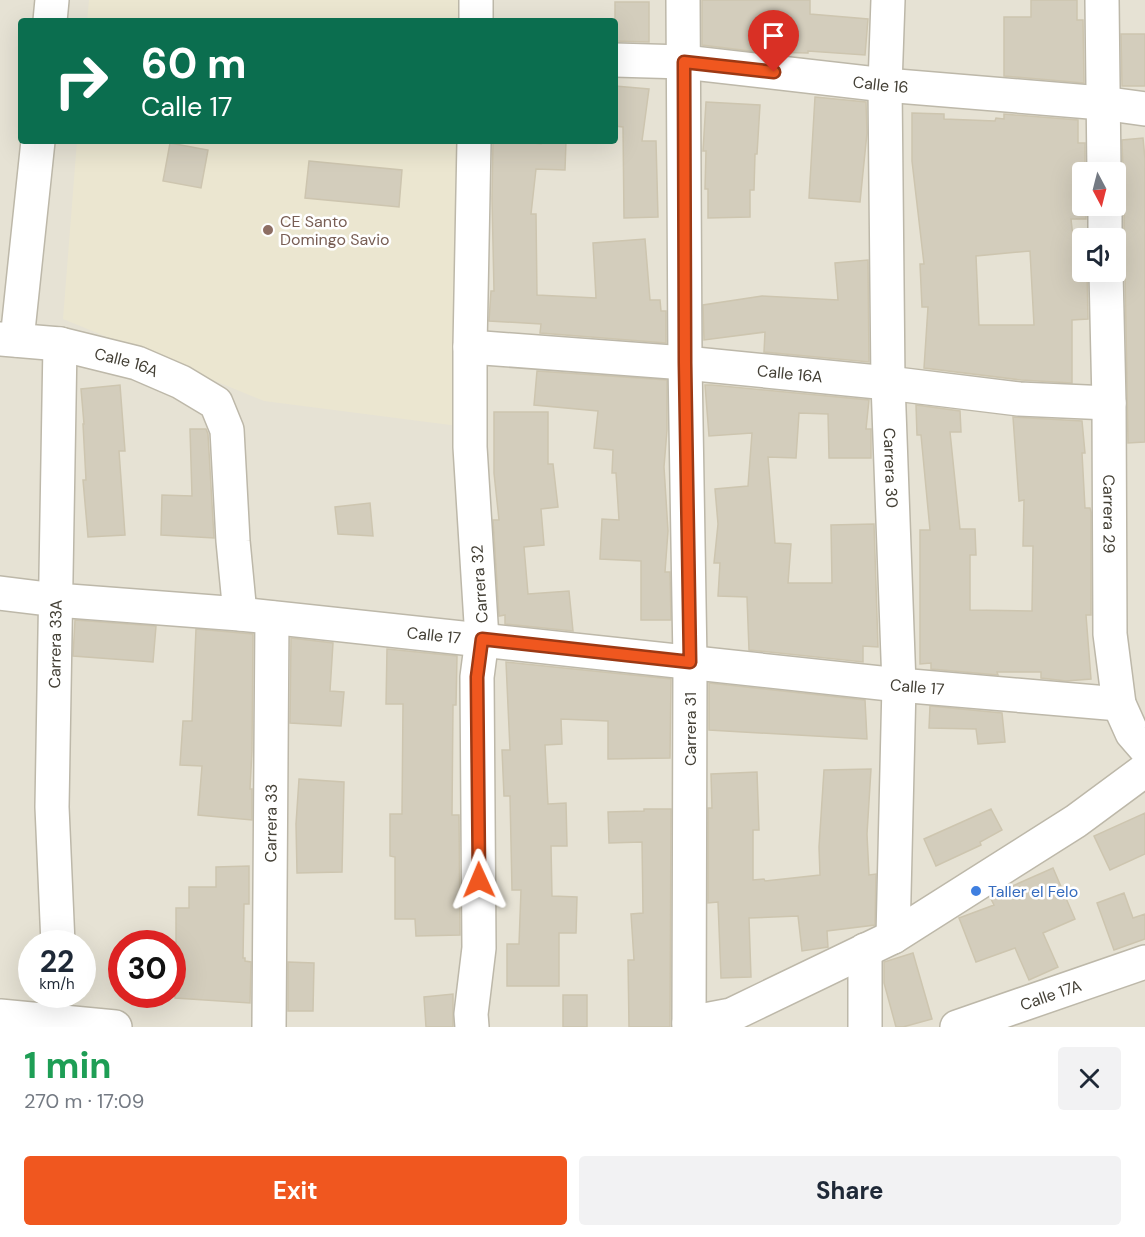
<!DOCTYPE html>
<html lang="en">
<head>
<meta charset="utf-8">
<style>
	:root { --surface:#fff; --page:#f2f2f3; --text:#1f2937; --muted:#747a83; --accent:#f0571f }
	body { margin:0; font-family:"DM Sans",sans-serif; background:var(--page); color:var(--text); height:100vh; display:flex; flex-direction:column; font-size:22px; white-space:nowrap }
	* { box-sizing:border-box; margin:0 }
	p { font-size:20px; color:var(--muted) }
	.icon { flex:none; width:33px; height:33px; fill:none; stroke:currentColor; stroke-width:2; stroke-linecap:round; stroke-linejoin:round }
	.map { position:relative; height:1027px; overflow:hidden }
	.drawer { display:flex; flex-direction:column; background:var(--surface); flex:1 }
	.drawer>* { flex:none }
	.top-card { position:absolute; left:18px; top:18px; width:600px; height:126px; border-radius:6px; box-shadow:0 6px 24px #0002; background:#0b6e4f; color:#fff; overflow:hidden }
	.needle { width:39px; rotate:173deg }
	.buttons { position:absolute; left:1072px; top:162px; display:grid; gap:12px }
	.buttons a { display:grid; place-items:center; width:54px; height:54px; border-radius:6px; background:var(--surface); box-shadow:0 6px 24px #0002; font-size:30px }
	.speed { position:absolute; left:18px; top:930px; display:flex; gap:12px; font-size:30px; font-weight:700; text-align:center }
	.speed>* { display:grid; place-content:center; width:78px; height:78px; border-radius:50%; background:var(--surface); box-shadow:0 6px 24px #0002; line-height:1 }
	.speed small { font-size:15px; font-weight:400 }
	.speed .limit { border:9px solid #d22; background:#fff; color:#111 }
	.pin { position:absolute; display:grid; place-items:center; width:51px; height:51px; color:#fff; margin:-62px -26px; border-radius:50% 50% 50% 0; rotate:-45deg; box-shadow:0 0 6px #0007 }
	.pin .icon { rotate:45deg }
	.me { position:absolute; width:66px; margin:-33px; rotate:359deg; stroke-linejoin:round; filter:drop-shadow(0 0 4px #0008) }
	.turn { display:flex; align-items:center; gap:21px; height:126px; padding:0 24px; font-size:27px }
	.turn .icon { width:78px; height:78px; stroke-width:2.5 }
	.turn b { display:block; font-size:42px; line-height:51px }
	.round { display:grid; place-items:center; flex:none; width:63px; height:63px; border-radius:6px; background:var(--page) }
	.overview { display:flex; align-items:center; justify-content:space-between; height:102px; padding:0 24px }
	h1 { font-size:36px; font-weight:700; line-height:45px; color:#1e9e55 }
	.cta { display:flex; gap:12px; margin-top:auto; padding:12px 24px }
	.cta a { flex:1; height:69px; border-radius:6px; background:var(--accent); color:#fff; font-size:24px; font-weight:700; line-height:69px; text-align:center }
	.cta a+a { background:var(--page); color:var(--text) }
	.map>svg:first-child { display:block }
	.residential { fill:#e6e2d4; fill-rule:evenodd }
	.education { fill:#ebe6d0 }
	.building { fill:#d3cdbc; stroke:#cdc5af; stroke-width:1.5; fill-rule:evenodd }
	.lines { fill:none; stroke-linecap:round; stroke-linejoin:round }
	.minor-casing { stroke:#bdb8a9; stroke-width:36 }
	.minor { stroke:#fff; stroke-width:33 }
	.route-casing { stroke:#9c3914; stroke-width:15 }
	.route { stroke:#f0571f; stroke-width:10 }
	.education-dot { fill:#8d6e63; stroke:#fff; stroke-width:2 }
	.shop-dot { fill:#3f7fe0; stroke:#fff; stroke-width:2 }
	.labels { text-anchor:middle; stroke-width:5; stroke-linejoin:round; paint-order:stroke }
	.street-label { font-size:16px; fill:#444036; stroke:#fff }
	.education-label { font-size:16px; fill:#785e54; stroke:#fff; text-anchor:start }
	.shop-label { font-size:16px; fill:#366cbe; stroke:#fff; text-anchor:start }
</style>
</head>
<body>
<div class="map">
<svg width="1145" height="1027" viewBox="0 0 1145 1027">
	<rect width="100%" height="100%" fill="#f2f0e6"/>
	<path class="residential" d="M 0,0 L 1145,0 L 1145,1027 L 0,1027 ZM 21,21 L 615,21 L 615,141 L 21,141 ZM 1083,172 L 1116,172 L 1116,206 L 1083,206 ZM 1083,238 L 1116,238 L 1116,272 L 1083,272 ZM 32,944 L 82,944 L 82,994 L 32,994 ZM 122,944 L 172,944 L 172,994 L 122,994 Z"/>
	<path class="education" d="M 89,0 L 465,0 L 465,21 L 87,21 Z
		M 77,141 L 465,141 L 466,427 L 264,401 L 63,319 Z"/>
	<path class="building" d="M 702,0 L 810,0 L 810,14 L 868,19 L 865,55 L 808,51 L 808,53 L 758,52 L 702,45 Z
		M 1031,0 L 1077,0 L 1077,20 L 1083,20 L 1084,83 L 1004,76 L 1004,17 L 1031,17 Z
		M 615,2 L 649,2 L 649,42 L 615,41 Z
		M 1121,34 L 1145,34 L 1145,86 L 1122,86 Z
		M 615,86 L 649,89 L 642,141 L 656,141 L 658,217 L 624,218 L 623,127 L 615,126 Z
		M 815,97 L 866,102 L 867,133 L 860,202 L 809,198 Z
		M 706,102 L 760,105 L 757,154 L 755,154 L 754,190 L 750,190 L 750,217 L 708,218 L 708,189 L 705,189 L 706,151 L 703,151 Z
		M 912,113 L 944,114 L 944,119 L 995,121 L 996,118 L 1004,119 L 1004,114 L 1078,120 L 1078,143 L 1085,143 L 1085,172 L 1083,172 L 1083,206 L 1086,206 L 1086,219 L 1071,219 L 1076,265 L 1083,264 L 1083,272 L 1087,272 L 1088,319 L 1072,320 L 1072,383 L 1021,380 L 924,368 L 928,307 L 922,307 L 920,264 L 924,264 L 912,161 ZM 1030,251 L 1034,325 L 979,325 L 976,256 Z
		M 1143,138 L 1145,159 L 1145,442 L 1128,443 L 1125,272 L 1122,263 L 1120,260 L 1119,250 L 1121,247 L 1124,238 L 1124,206 L 1121,197 L 1116,191 L 1116,186 L 1121,181 L 1123,172 L 1122,140 Z
		M 493,141 L 516,141 L 541,144 L 541,141 L 566,141 L 565,170 L 536,169 L 531,214 L 536,214 L 537,295 L 596,298 L 593,243 L 645,239 L 650,300 L 660,300 L 661,311 L 666,311 L 666,343 L 540,333 L 541,324 L 489,321 L 491,291 L 494,291 L 492,198 Z
		M 170,143 L 208,150 L 201,188 L 163,181 Z
		M 309,161 L 402,170 L 399,207 L 305,198 Z
		M 868,260 L 869,362 L 764,352 L 765,332 L 704,340 L 703,305 L 762,296 L 838,300 L 835,263 Z
		M 537,371 L 667,380 L 667,430 L 664,467 L 668,531 L 665,572 L 670,572 L 671,620 L 641,620 L 641,561 L 600,559 L 602,519 L 619,520 L 616,473 L 612,473 L 613,450 L 594,448 L 598,411 L 534,405 Z
		M 120,385 L 125,451 L 119,451 L 125,535 L 88,537 L 83,480 L 86,480 L 83,424 L 84,424 L 81,389 Z
		M 705,385 L 712,385 L 869,400 L 866,429 L 871,429 L 871,458 L 829,458 L 828,414 L 799,413 L 796,458 L 768,457 L 775,543 L 791,544 L 788,583 L 832,583 L 831,525 L 874,524 L 878,647 L 863,646 L 863,662 L 749,650 L 747,597 L 718,596 L 720,563 L 714,563 L 718,524 L 715,489 L 748,486 L 752,433 L 709,436 Z
		M 916,405 L 960,411 L 961,432 L 950,432 L 960,529 L 975,529 L 976,555 L 970,555 L 970,610 L 1032,611 L 1033,546 L 1023,546 L 1024,500 L 1019,501 L 1013,417 L 1082,421 L 1085,453 L 1082,453 L 1085,508 L 1090,508 L 1091,512 L 1091,615 L 1086,615 L 1091,679 L 1066,681 L 1041,678 L 1041,672 L 997,672 L 998,675 L 931,669 L 931,663 L 920,664 L 920,530 L 930,530 L 921,435 L 917,435 Z
		M 494,412 L 548,412 L 548,464 L 553,464 L 558,507 L 541,509 L 544,545 L 524,547 L 528,594 L 569,591 L 573,631 L 505,624 L 505,615 L 499,616 L 493,520 L 499,520 L 494,473 Z
		M 190,429 L 206,429 L 208,434 L 214,538 L 161,535 L 162,495 L 192,496 Z
		M 370,503 L 373,536 L 338,534 L 335,507 Z
		M 75,620 L 156,626 L 153,662 L 73,656 Z
		M 196,629 L 253,634 L 252,751 L 250,789 L 252,789 L 252,820 L 198,815 L 202,766 L 180,765 L 183,721 L 192,721 Z
		M 291,638 L 333,643 L 330,691 L 344,692 L 341,726 L 290,723 Z
		M 387,649 L 457,656 L 456,705 L 453,705 L 452,815 L 459,815 L 460,935 L 416,936 L 415,919 L 395,919 L 395,857 L 390,856 L 390,814 L 402,814 L 403,704 L 386,704 Z
		M 506,662 L 671,679 L 670,758 L 608,759 L 608,721 L 561,719 L 562,744 L 545,745 L 548,804 L 566,803 L 567,846 L 551,846 L 552,896 L 577,897 L 576,933 L 559,933 L 559,986 L 507,986 L 507,944 L 519,944 L 521,890 L 512,890 L 510,796 L 504,796 L 502,750 L 510,750 Z
		M 709,683 L 865,700 L 867,739 L 709,730 Z
		M 930,706 L 1002,713 L 1005,742 L 978,744 L 976,729 L 929,728 Z
		M 871,769 L 867,834 L 869,875 L 876,874 L 875,925 L 827,931 L 828,947 L 802,951 L 798,916 L 749,918 L 751,977 L 721,978 L 718,902 L 708,903 L 708,808 L 712,808 L 711,774 L 757,772 L 759,830 L 753,830 L 753,880 L 764,879 L 765,881 L 820,875 L 819,847 L 824,770 Z
		M 299,779 L 344,782 L 342,872 L 297,873 L 296,824 Z
		M 644,809 L 671,809 L 670,1027 L 629,1027 L 628,960 L 634,960 L 631,914 L 643,913 L 642,842 L 609,843 L 608,812 L 644,811 Z
		M 991,809 L 1002,830 L 980,842 L 981,845 L 936,866 L 924,839 Z
		M 1145,813 L 1145,854 L 1110,870 L 1094,836 Z
		M 249,866 L 249,904 L 244,904 L 243,958 L 245,958 L 245,961 L 251,962 L 250,1003 L 175,998 L 178,946 L 176,946 L 176,908 L 189,908 L 189,887 L 216,887 L 216,867 Z
		M 1053,868 L 1075,919 L 1043,933 L 1058,967 L 1029,980 L 1015,948 L 976,962 L 959,918 L 994,905 L 990,897 L 1001,891 Z
		M 1124,893 L 1133,918 L 1145,914 L 1145,939 L 1114,950 L 1097,903 Z
		M 913,953 L 932,1019 L 903,1027 L 896,1027 L 884,983 L 884,962 Z
		M 288,962 L 314,963 L 313,1011 L 288,1011 Z
		M 453,994 L 453,1027 L 426,1027 L 424,997 Z
		M 563,995 L 587,995 L 587,1027 L 563,1027 Z"/>
	<g class="lines">
		<defs>
			<g id="minor">
				<path d="M 476,0 L 476,21"/>
				<path d="M 683,0 L 685,363 L 690,662 L 689,1027"/>
				<path id="s1" d="M 888,0 L 885,85 L 888,383 L 899,685 L 893,937"/>
				<path d="M 1102,0 L 1104,172"/>
				<path d="M 50,21 L 52,0"/>
				<path id="s2" d="M 615,60 L 684,62 L 885,85 L 1102,103 L 1145,109"/>
				<path d="M 1105,206 L 1105,238"/>
				<path id="s3" d="M 1106,272 L 1109,403 L 1110,634 L 1119,704 L 1132,733 L 1145,748"/>
				<path id="s4" d="M 0,339 L 60,344 L 137,363 L 181,382 L 216,403 L 227,430 L 233,541 L 240,614"/>
				<path d="M 17,340 L 38,141"/>
				<path id="s5" d="M 470,347 L 685,363 L 888,383 L 1019,399 L 1109,403"/>
				<path id="s6" d="M 0,593 L 56,600 L 240,614 L 899,685 L 1119,704"/>
				<path id="s7" d="M 58,944 L 52,807 L 60,344"/>
				<path d="M 0,1016 L 115,1027"/>
				<path d="M 689,1023 L 731,1015 L 893,937 L 1076,821 L 1145,770"/>
				<path id="s8" d="M 269,1027 L 272,618"/>
				<path d="M 472,1027 L 471,1014 L 479,948 L 477,677 L 482,639 L 470,447 L 470,347 L 474,141"/>
				<path d="M 865,1027 L 865,950"/>
				<path id="s9" d="M 957,1027 L 1145,962"/>
			</g>
		</defs>
		<use href="#minor" class="minor-casing"/>
		<use href="#minor" class="minor"/>
	</g>
	<g class="lines">
		<defs>
			<path id="route" d="M 479,880 L 477,677 L 482,639 L 690,662 L 685,363 L 684,62 L 774,72"/>
		</defs>
		<use href="#route" class="route-casing"/>
		<use href="#route" class="route"/>
	</g>
	<circle class="education-dot" cx="268" cy="230" r="6"/>
	<circle class="shop-dot" cx="976" cy="891" r="6"/>
	<g class="labels">
		<g class="street-label">
			<text dy="6" stroke="none"><textPath href="#s2" startOffset="267">Calle 16</textPath></text>
			<text dy="6" stroke="none"><textPath href="#s4" startOffset="129">Calle 16A</textPath></text>
			<text dy="6" stroke="none"><textPath href="#s5" startOffset="321">Calle 16A</textPath></text>
			<text dy="6" stroke="none"><textPath href="#s1" startOffset="468">Carrera 30</textPath></text>
			<text dy="6" stroke="none"><textPath href="#s3" startOffset="242">Carrera 29</textPath></text>
			<text transform="translate(479 584) rotate(-94)" y="6">Carrera 32</text>
			<text dy="6" stroke="none"><textPath href="#s6" startOffset="436">Calle 17</textPath></text>
			<text dy="6" stroke="none"><textPath href="#s7" startOffset="300">Carrera 33A</textPath></text>
			<text dy="6" stroke="none"><textPath href="#s6" startOffset="922">Calle 17</textPath></text>
			<text transform="translate(690 729) rotate(-90)" y="6">Carrera 31</text>
			<text dy="6" stroke="none"><textPath href="#s8" startOffset="204">Carrera 33</textPath></text>
			<text dy="6" stroke="none"><textPath href="#s9" startOffset="99">Calle 17A</textPath></text>
		</g>
		<g class="education-label">
			<text x="280" y="227">CE Santo<tspan x="280" dy="18">Domingo Savio</tspan></text>
		</g>
		<g class="shop-label">
			<text x="988" y="897">Taller el Felo</text>
		</g>
	</g>
</svg>
<div class="buttons">
<a><svg class="needle" viewBox="-14 -14 28 28"><path d="M0-13l5 13h-10z" fill="#e53935"/><path d="M0 13l5-13h-10z" fill="#747a83"/></svg></a>
<a><svg class="icon" aria-label="sound" viewBox="0 0 24 24"><path d="M4 9h4l5-4v14l-5-4H4zM17 9q2 3 0 6"/></svg></a>
</div>
<div class="speed"><div>22<small>km/h</small></div><div class="limit">30</div></div>
<div class="pin" style="left:774px;top:72px;background:#d93025"><svg class="icon" aria-label="arrive" viewBox="0 0 24 24"><path d="M6 21V4h12l-3 4 3 4H6"/></svg></div>
<svg class="me" style="left:479px;top:880px" viewBox="-20 -20 40 40"><path d="M0-17L14 15 0 8-14 15z" fill="#f0571f" stroke="#fff" stroke-width="4"/></svg>
<div class="top-card">
<div class="turn"><svg class="icon" aria-label="right" viewBox="0 0 24 24"><path d="M7 20v-9h11M14 6l5 5-5 5"/></svg><div><b>60 m</b>Calle 17</div></div>
</div>
</div>
<section class="drawer">
<div class="overview"><div><h1>1 min</h1><p>270 m · 17:09</p></div><a class="round"><svg class="icon" aria-label="close" viewBox="0 0 24 24"><path d="M6 6l12 12M18 6L6 18"/></svg></a></div>
<div class="cta"><a>Exit</a><a>Share</a></div>
</section>
</body>
</html>
